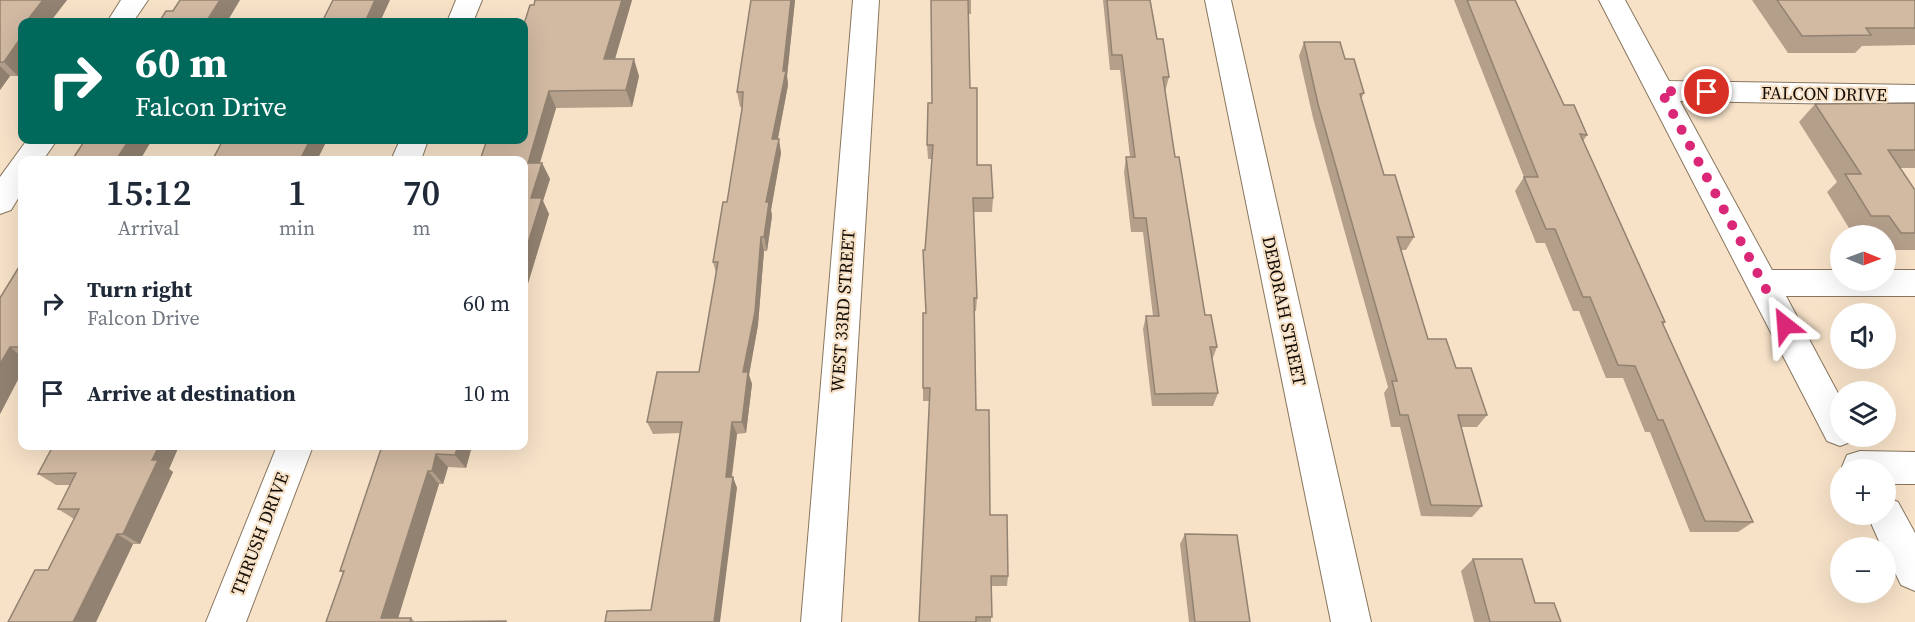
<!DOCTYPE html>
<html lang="en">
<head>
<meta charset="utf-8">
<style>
	:root { --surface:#fff; --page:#f2f2f3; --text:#1f2937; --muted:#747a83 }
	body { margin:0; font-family:"Source Serif 4",serif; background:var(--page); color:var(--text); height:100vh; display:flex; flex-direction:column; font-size:22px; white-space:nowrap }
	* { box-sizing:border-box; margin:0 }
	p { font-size:20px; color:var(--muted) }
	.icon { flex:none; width:33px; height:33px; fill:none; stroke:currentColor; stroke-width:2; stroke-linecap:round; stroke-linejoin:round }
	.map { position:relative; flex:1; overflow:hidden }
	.panel { position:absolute; left:18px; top:156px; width:510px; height:294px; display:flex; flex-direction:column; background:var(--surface); border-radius:12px; box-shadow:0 6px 24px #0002 }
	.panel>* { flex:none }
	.hud { position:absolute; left:18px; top:18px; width:510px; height:126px; border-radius:12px; box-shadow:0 6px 24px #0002; background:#00695c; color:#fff; overflow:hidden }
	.needle { width:39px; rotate:91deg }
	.buttons { position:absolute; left:1830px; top:225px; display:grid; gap:12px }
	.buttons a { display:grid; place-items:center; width:66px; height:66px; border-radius:50%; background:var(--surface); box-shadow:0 6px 24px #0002; font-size:30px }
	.pin { position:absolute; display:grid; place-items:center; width:51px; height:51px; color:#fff; margin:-26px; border:3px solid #fff; border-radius:50%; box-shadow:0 2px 6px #0007 }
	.me { position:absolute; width:66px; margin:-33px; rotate:332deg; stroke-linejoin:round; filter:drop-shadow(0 0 4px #0008) }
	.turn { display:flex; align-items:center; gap:21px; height:126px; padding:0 18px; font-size:27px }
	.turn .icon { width:78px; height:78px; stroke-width:2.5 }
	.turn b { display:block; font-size:42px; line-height:51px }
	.eta { display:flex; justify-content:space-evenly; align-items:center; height:102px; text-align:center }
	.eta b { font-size:36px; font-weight:600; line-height:42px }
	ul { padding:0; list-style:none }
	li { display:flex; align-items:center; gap:18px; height:90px; padding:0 18px }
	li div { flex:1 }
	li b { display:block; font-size:22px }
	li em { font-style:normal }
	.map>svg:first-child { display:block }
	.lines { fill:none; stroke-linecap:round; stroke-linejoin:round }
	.minor-casing { stroke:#88765e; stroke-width:2 }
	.minor { fill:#fff; fill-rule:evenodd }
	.wall { fill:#b49f8b }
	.shaded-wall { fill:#928271 }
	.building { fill:#d1b9a2; stroke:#928271; stroke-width:1.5 }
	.route { stroke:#db2777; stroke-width:10; stroke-dasharray:0 18 }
	.labels { text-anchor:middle; stroke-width:4.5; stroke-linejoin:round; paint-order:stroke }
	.street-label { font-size:18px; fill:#140d05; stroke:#f7e2c8 }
</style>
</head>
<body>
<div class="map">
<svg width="1915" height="622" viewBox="0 0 1915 622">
	<rect width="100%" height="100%" fill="#f7e2c8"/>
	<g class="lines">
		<defs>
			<path id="minor" d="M 121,0 L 148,0 L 133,22 L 107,22 Z
				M 456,0 L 482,0 L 473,22 L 447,22 Z
				M 853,0 L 879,0 L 841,622 L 801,622 Z
				M 1205,0 L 1231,0 L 1371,622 L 1331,622 Z
				M 1599,0 L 1625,0 L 1669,81 L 1915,85 L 1915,105 L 1680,101 L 1772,270 L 1840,270 L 1840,280 L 1886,280 L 1886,270 L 1915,270 L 1915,296 L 1786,296 L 1840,397 L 1840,436 L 1855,436 L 1853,441 L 1840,446 L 1827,441 Z
				M 27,140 L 57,140 L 43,160 L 22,160 L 22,192 L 11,210 L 0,214 L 0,177 Z
				M 400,140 L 428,140 L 421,160 L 391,160 Z
				M 277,446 L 313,446 L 246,622 L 206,622 Z
				M 1860,451 L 1915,452 L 1915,484 L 1886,484 L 1886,470 L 1843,470 L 1842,467 L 1847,455 Z
				M 1886,497 L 1898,502 L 1915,533 L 1915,591 L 1901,585 L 1886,554 L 1886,548 L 1882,548 L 1867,514 L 1886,514 Z"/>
		</defs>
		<use href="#minor" class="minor-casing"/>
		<use href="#minor" class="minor"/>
	</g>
	<path class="wall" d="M 0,0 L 67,0 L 50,22 L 22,22 L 22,70 L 18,76 L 10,76 L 0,90 Z
		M 632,0 L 615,59 L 639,76 L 632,107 L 556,108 L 540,163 L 542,163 L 550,179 L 543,201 L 549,214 L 526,290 L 524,290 L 524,160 L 487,140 L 524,140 L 524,24 Z
		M 751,0 L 795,0 L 787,76 L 788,85 L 778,139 L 781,153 L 771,210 L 772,216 L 767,251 L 764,251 L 758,325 L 749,375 L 752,384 L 746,433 L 737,434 L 732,477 L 737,488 L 651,610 L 680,433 L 653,434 L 647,422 L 699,372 L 716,273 L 713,262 L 727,202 L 742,107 L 740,107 L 737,92 Z
		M 931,0 L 971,0 L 971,14 L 968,14 L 970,88 L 977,165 L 993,198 L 992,212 L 974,212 L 977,298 L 976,311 L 974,311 L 976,410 L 990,515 L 1008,576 L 1007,586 L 991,586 L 991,622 L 919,622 L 930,401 L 923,401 L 923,388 L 926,313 L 925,250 L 932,159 L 928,159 L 927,145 L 932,103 Z
		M 1103,0 L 1150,0 L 1157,39 L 1169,77 L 1165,92 L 1175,157 L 1205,315 L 1217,347 L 1212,360 L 1218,393 L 1213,406 L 1152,406 L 1143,329 L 1146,316 L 1153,316 L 1143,232 L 1131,232 L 1124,172 L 1126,157 L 1130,157 L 1120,70 L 1110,70 Z
		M 1454,0 L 1515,0 L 1564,105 L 1587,135 L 1583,141 L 1665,322 L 1663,325 L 1753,522 L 1738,532 L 1690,532 L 1650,432 L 1645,432 L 1623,378 L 1606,378 L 1579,311 L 1573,311 L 1545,243 L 1536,243 L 1515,191 L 1524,177 Z
		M 1752,0 L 1915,0 L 1915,45 L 1862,46 L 1855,53 L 1788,53 Z
		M 1304,42 L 1345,59 L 1364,93 L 1361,99 L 1384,175 L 1414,237 L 1406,250 L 1401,250 L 1428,339 L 1456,368 L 1487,415 L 1477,427 L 1461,427 L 1482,506 L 1472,517 L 1421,516 L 1400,427 L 1391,427 L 1384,393 L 1388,387 L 1313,118 L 1299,56 Z
		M 1915,103 L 1915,168 L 1900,168 L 1915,190 L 1915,250 L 1886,250 L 1886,236 L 1872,236 L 1870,233 L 1852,233 L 1827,192 L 1837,182 L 1799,122 L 1815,104 Z
		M 223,140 L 327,140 L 317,160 L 217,160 L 214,157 Z
		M 22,262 L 22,372 L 0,414 Z
		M 53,446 L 179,446 L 169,469 L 173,472 L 140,544 L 133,544 L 96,622 L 8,622 L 48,570 L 74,519 L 58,509 L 70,485 L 56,485 L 38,474 Z
		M 382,446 L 472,446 L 466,468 L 448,467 L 443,484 L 439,484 L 398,618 L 411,618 L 415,622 L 326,622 L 343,573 L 340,571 Z
		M 1185,534 L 1250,622 L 1189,622 L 1180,544 Z
		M 1473,559 L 1535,603 L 1561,622 L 1474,622 L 1461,571 Z"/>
	<path class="shaded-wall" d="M 43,0 L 67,0 L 50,22 L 26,22 Z
		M 220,0 L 240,0 L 227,22 L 206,22 Z
		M 375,0 L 390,0 L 380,22 L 365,22 Z
		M 622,0 L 632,0 L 610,76 L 604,59 Z
		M 791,0 L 795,0 L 787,76 L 788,85 L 775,153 L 772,139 L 783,71 Z
		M 22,36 L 22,70 L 18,76 L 4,62 Z
		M 634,59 L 639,76 L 632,107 L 626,90 Z
		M 0,66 L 10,76 L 0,90 Z
		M 549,91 L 556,108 L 535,179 L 528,163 Z
		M 779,139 L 781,153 L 771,210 L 772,216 L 767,251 L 764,237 L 766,202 Z
		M 129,140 L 152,140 L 140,160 L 116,160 Z
		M 310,140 L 327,140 L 317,160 L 300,160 Z
		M 542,163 L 550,179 L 543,201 L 549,214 L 526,290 L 524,285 L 524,256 L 531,198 Z
		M 761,237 L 764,251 L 758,325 L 749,375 L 752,384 L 746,433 L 742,422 L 743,372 Z
		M 10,347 L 22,357 L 22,372 L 0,414 L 0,364 Z
		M 732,422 L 737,434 L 730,488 L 726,477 Z
		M 159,446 L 179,446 L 169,469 L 173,472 L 140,544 L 123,534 L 152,460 Z
		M 458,446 L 472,446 L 466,468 L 455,455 Z
		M 436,454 L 448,467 L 443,484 L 432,471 Z
		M 428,471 L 439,484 L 397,622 L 381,618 Z
		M 733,477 L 737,488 L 720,622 L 714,622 Z
		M 117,534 L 133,544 L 96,622 L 73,622 Z"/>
	<path class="building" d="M 0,0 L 43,0 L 26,22 L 22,22 L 22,36 L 4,62 L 0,62 Z
		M 180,0 L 220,0 L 206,22 L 159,22 L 166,11 L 173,11 Z
		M 333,0 L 375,0 L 365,22 L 322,22 Z
		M 535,0 L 622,0 L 604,59 L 634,59 L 626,90 L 549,91 L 528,163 L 542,163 L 531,198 L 542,198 L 524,256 L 524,160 L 480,160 L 487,140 L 524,140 L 524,24 L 530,5 L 534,5 Z
		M 751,0 L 791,0 L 783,71 L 786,71 L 772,139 L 779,139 L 766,202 L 769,202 L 764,237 L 761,237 L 755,312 L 743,372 L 748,372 L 742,422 L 732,422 L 726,477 L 733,477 L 714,622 L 605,622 L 607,611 L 651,610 L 682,422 L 647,422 L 657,372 L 699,372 L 718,262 L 713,262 L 723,202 L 727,202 L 742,109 L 743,92 L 737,92 Z
		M 931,0 L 968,0 L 970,88 L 977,88 L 977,165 L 991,165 L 993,198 L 973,198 L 977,298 L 974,298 L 976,410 L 989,410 L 990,515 L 1007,515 L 1008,576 L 991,576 L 992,617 L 976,617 L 976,622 L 919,622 L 930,388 L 923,388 L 923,313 L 926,313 L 923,250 L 925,250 L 933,145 L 927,145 L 928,103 L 932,103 Z
		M 1107,0 L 1150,0 L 1157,39 L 1163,39 L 1169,77 L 1163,77 L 1175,157 L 1179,157 L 1205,315 L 1211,315 L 1217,347 L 1210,347 L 1218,393 L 1155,394 L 1146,316 L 1159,316 L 1146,218 L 1134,218 L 1126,157 L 1135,157 L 1122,55 L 1112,55 Z
		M 1467,0 L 1515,0 L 1564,105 L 1574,105 L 1587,135 L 1580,134 L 1665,322 L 1662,322 L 1753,522 L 1705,521 L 1663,420 L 1658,420 L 1635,366 L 1618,365 L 1590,297 L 1583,297 L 1555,229 L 1546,229 L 1524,177 L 1538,177 Z
		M 1777,0 L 1915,0 L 1915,28 L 1866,28 L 1871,35 L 1802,36 Z
		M 1304,42 L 1340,42 L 1345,59 L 1354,59 L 1364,93 L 1360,94 L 1384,175 L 1395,175 L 1414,237 L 1397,237 L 1428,339 L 1446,339 L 1456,368 L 1471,368 L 1487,415 L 1458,415 L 1482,506 L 1431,505 L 1408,415 L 1400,415 L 1392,381 L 1397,381 L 1318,104 Z
		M 1915,103 L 1915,150 L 1888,150 L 1915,190 L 1915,233 L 1901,233 L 1889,216 L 1871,216 L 1845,174 L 1861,174 L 1815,104 Z
		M 85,140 L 129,140 L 116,160 L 72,160 Z
		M 223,140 L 310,140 L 300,160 L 256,160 L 257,157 L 214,157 Z
		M 22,262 L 22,347 L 10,347 L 0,364 L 0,298 Z
		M 53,446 L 159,446 L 152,460 L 158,460 L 123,534 L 117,534 L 73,622 L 8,622 L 35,570 L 48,570 L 79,509 L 58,509 L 76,473 L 38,474 Z
		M 382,446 L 458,446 L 455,455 L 436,454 L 432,471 L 428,471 L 381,618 L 411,618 L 410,622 L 506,621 L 506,622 L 326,622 L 344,571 L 340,571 Z
		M 1185,534 L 1237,535 L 1250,622 L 1195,622 Z
		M 1473,559 L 1522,559 L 1535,603 L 1554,603 L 1561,622 L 1490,622 Z"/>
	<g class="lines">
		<path class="route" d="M 1707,92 L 1661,91 L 1785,325"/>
	</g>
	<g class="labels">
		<g class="street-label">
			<text transform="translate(1824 94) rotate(1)" y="6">FALCON DRIVE</text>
			<text transform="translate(843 311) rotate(-86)" y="6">WEST 33RD STREET</text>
			<text transform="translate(1284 311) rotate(78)" y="6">DEBORAH STREET</text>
			<text transform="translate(260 534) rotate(-69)" y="6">THRUSH DRIVE</text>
		</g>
	</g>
</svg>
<div class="buttons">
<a><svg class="needle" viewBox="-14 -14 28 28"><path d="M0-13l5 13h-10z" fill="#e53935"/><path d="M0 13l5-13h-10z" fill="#747a83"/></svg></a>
<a><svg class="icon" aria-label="sound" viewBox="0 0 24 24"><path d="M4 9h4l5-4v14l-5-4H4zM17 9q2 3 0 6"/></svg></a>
<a><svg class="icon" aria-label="layers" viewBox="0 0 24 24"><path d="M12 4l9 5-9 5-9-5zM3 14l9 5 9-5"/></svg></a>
<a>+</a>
<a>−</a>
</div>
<div class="pin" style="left:1707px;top:92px;background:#d93025"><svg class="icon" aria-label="arrive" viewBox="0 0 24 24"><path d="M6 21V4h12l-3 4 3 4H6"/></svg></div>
<svg class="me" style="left:1785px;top:325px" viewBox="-20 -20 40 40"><path d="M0-17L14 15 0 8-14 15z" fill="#db2777" stroke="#fff" stroke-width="4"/></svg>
<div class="hud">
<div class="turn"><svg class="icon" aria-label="right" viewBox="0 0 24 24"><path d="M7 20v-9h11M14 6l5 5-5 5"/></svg><div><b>60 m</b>Falcon Drive</div></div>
</div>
<section class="panel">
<div class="eta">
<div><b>15:12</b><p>Arrival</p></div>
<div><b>1</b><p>min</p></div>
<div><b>70</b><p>m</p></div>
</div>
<ul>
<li><svg class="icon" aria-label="right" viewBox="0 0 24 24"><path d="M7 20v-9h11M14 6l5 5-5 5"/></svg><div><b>Turn right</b><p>Falcon Drive</p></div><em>60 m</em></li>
<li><svg class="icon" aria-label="arrive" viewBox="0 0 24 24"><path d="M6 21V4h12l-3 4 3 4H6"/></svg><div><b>Arrive at destination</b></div><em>10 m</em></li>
</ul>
</section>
</div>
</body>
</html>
